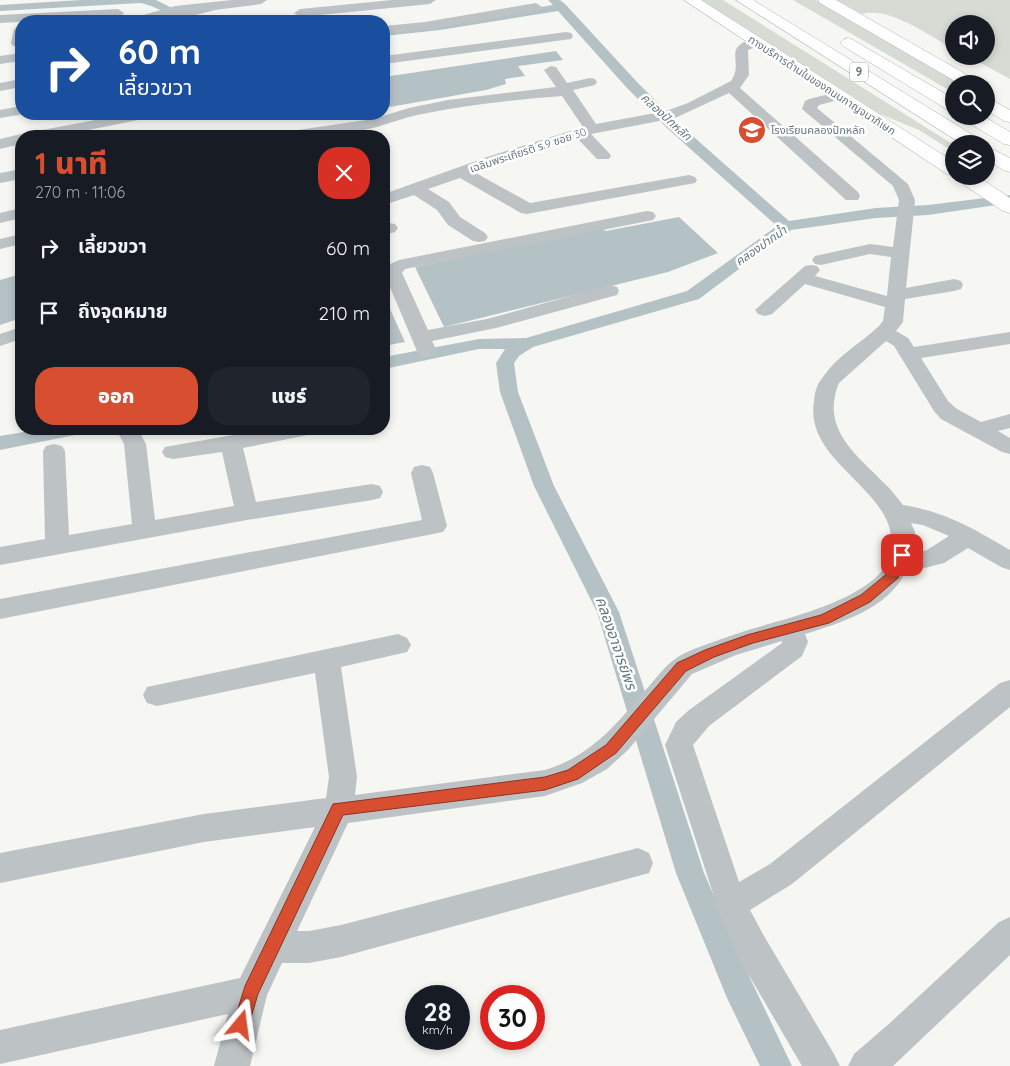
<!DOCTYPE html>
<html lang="th">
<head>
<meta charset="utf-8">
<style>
	:root { --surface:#171b24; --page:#20242c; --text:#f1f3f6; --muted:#9ea1a6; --accent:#d84e31 }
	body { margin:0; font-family:Quicksand,"Noto Sans Thai",sans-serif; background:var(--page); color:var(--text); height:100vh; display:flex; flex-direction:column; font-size:19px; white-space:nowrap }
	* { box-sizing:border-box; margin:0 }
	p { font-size:16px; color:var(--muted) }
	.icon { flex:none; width:28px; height:28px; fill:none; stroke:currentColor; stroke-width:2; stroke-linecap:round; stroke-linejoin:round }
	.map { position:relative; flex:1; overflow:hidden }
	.details { position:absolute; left:15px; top:130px; width:375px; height:305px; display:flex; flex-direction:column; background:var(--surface); border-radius:20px; box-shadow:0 2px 8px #0003 }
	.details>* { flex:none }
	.guide { position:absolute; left:15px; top:15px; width:375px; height:105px; border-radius:20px; box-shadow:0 2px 8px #0003; background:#1a4fa0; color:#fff; overflow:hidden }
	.tools { position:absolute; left:945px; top:15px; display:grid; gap:10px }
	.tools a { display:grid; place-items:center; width:50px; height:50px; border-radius:50%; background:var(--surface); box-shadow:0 2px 8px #0003; font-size:25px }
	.speed { position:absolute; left:405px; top:985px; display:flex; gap:10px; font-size:25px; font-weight:700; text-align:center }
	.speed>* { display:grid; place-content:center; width:65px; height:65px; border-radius:50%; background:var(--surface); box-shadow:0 2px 8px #0003; line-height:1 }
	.speed small { font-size:12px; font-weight:400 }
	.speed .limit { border:8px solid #d22; background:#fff; color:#111 }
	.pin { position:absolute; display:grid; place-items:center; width:42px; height:42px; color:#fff; margin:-21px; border-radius:10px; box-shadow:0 2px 8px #0006 }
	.me { position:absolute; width:55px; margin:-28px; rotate:16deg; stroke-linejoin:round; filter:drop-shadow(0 0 4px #0008) }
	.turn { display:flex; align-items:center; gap:18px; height:105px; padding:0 20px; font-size:22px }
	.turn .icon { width:65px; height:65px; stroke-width:2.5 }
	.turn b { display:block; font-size:35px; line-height:42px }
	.round { display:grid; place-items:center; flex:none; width:52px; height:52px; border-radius:20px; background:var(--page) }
	.headline { display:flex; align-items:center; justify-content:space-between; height:85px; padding:0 20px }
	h1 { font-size:30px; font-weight:800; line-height:38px; color:var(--accent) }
	.action { display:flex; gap:10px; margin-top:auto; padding:10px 20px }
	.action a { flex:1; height:58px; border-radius:20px; background:var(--accent); color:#fff; font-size:20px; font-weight:800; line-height:58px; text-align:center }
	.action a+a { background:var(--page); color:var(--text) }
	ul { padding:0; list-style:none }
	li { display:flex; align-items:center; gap:15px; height:65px; padding:0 20px }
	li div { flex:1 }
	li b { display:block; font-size:19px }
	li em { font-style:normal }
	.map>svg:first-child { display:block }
	.green { fill:#d6dbd3 }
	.water { fill:#b5c2c5 }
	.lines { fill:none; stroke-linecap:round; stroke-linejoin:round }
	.canal { fill:#b5c2c5; fill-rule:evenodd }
	.major-casing { stroke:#b1b6b9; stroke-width:1 }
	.highway-casing { stroke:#b1b5b8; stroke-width:1 }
	.minor { fill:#bdc2c5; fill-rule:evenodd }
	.major { fill:#fff; fill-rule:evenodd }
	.highway { fill:#fff; fill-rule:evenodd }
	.route { fill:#d84e31; stroke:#8c3320 }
	.labels { text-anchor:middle; stroke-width:5; stroke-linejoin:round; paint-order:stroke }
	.far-street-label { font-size:11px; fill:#677882; stroke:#fff }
	.far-poi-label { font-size:11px; fill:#677882; stroke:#fff; text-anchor:start }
	.shield { fill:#fff; stroke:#95a0a8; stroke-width:1 }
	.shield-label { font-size:12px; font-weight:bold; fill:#677882 }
	.far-water-label { font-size:12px; font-style:italic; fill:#63797f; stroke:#fff }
	.water-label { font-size:15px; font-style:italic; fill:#63797f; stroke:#fff }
</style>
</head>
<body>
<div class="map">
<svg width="1010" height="1066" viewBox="0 0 1010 1066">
	<rect width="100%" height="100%" fill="#f6f6f3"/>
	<path class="green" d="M 701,0 L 723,0 L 954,145 L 954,152 L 919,130 L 880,114 Z
		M 793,0 L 815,0 L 963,84 L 954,84 L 954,93 Z
		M 837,0 L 1010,0 L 1010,79 L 968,56 L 986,56 L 986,24 L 954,24 L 954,49 C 929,36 890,6 862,14 Z"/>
	<path class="water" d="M 556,51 L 563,60 L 518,66 L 525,76 L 505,79 L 506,84 L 486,90 L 384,108 L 384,77 Z
		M 679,217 L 718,253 L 668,272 L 444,327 L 415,267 L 600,228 L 606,231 Z
		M 21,274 L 21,318 L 0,325 L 0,280 Z
		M 384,296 L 405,342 L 384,346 Z"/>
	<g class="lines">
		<path class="canal" d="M 81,0 L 156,0 L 198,21 C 177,22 161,7 140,3 L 0,11 L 0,5 Z
			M 548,0 L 560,0 L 566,5 L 637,82 L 678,123 L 789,221 L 876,208 L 928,205 L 1010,195 L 1010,203 L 928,215 L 876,218 L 791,230 L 699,299 L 533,347 L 519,356 L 514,363 L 518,392 L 554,486 L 619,612 L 704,873 L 749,976 L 792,1066 L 760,1066 L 727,998 L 676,873 L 597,612 L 534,486 L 500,392 L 496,363 L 505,349 L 479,349 L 384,369 L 384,357 L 479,339 L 526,338 L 687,291 L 777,226 L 668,129 L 627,88 L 558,11 L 440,30 L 384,36 L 384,29 L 440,24 L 553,5 Z
			M 42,429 L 85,429 L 82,434 L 75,435 L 0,450 L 0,436 Z"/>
		<defs>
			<path id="major" d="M 684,0 L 701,0 L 954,162 L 954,176 L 947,174 Z
				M 818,0 L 836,0 L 978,81 L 980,84 L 960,84 L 820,3 Z
				M 986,97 L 1010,110 L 1010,122 L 1004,121 L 986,110 Z
				M 955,176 L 977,176 L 1010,198 L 1010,213 L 1003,211 L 957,180 Z"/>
			<path id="highway" d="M 736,0 L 753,0 L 981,140 L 984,144 L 962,144 Z
				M 848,38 L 853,40 L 954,99 L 954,111 L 948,110 L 843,46 L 840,43 L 843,40 Z
				M 962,116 L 983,116 L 1010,132 L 1010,145 L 1004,144 L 964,120 Z
				M 986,146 L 1010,158 L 1010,172 L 1003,170 L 986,159 Z"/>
		</defs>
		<use href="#major" class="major-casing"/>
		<use href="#highway" class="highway-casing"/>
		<path class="minor" d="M 232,0 L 267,0 L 261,4 L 215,10 L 172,21 L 132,21 L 133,18 L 175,6 Z
			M 392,0 L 436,0 L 430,4 L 300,17 L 294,13 L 300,9 Z
			M 536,3 L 542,7 L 540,10 L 425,30 L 384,34 L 384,26 L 425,22 Z
			M 118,9 L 124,13 L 122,16 L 0,23 L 0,15 Z
			M 21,25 L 21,46 L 13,46 L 11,43 L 14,29 Z
			M 566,32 L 571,33 L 573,36 L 571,39 L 384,64 L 384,56 Z
			M 756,38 L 763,42 L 761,45 L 748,50 L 749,75 L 740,88 L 858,192 L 860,196 L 858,200 L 846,200 L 729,93 L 675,118 L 591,134 L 609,153 L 611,156 L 609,159 L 597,159 L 576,137 L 474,172 L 530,203 L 689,175 L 695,177 L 697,180 L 695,183 L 527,214 L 521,213 L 460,178 L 428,189 L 449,202 L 460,217 L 485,233 L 488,237 L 485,241 L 479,242 L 473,241 L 448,225 L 437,210 L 414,195 L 384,205 L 384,194 L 487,157 L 583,127 L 562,96 C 513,100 465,105 417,115 C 403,118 391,123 377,127 C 345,135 307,138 274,136 L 277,133 L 373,119 L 409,108 L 448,100 L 556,87 L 544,70 L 551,66 L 556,67 L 567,83 L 590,78 L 595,79 L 597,82 L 595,85 L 573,90 L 596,124 L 666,111 L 688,103 L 731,81 C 745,61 720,47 756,38 Z
			M 21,53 L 21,61 L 0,64 L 0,56 Z
			M 21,79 L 21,87 L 0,91 L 0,83 Z
			M 837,92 L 842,93 L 844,96 L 842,99 L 819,105 L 817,108 L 908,184 L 915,200 L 906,288 L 954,279 L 961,281 L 963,285 L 961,289 L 954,291 L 905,299 L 903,322 L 896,331 L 908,338 L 914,347 L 1010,332 L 1010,344 L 921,358 L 948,401 L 957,409 L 981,422 L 1010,414 L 1010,428 L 998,431 L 1010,438 L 1010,454 L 1002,452 L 941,419 L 934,411 L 894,346 L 886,341 L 839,383 C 836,389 835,395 834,402 C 830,437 863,461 885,484 C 892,490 897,498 903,505 C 946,512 972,528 1010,550 L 1010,570 L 1001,567 L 968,548 L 944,563 L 905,573 C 887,609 840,623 805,634 L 808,642 L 802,656 L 709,726 L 693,745 L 739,882 L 770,864 L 1000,683 L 1010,680 L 1010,707 L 792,884 L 750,910 L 764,936 L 834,1054 L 840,1066 L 802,1066 L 740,960 L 720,915 L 665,745 L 676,722 L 689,710 L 782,643 L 782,641 L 736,655 L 692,674 L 628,750 L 607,769 L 582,783 L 545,796 L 348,823 L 297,931 L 309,931 L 341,925 L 638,848 L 649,853 L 653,863 L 649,873 L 341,957 L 309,963 L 282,963 L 267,995 L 250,1066 L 214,1066 L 228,1014 L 0,1064 L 0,1030 L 240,978 L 315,827 L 204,842 L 0,883 L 0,853 L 204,814 L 326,798 L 329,777 L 315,673 L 157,706 L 147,703 L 143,695 L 147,687 L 398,634 L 407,638 L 411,645 L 407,652 L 341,667 L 357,777 L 355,795 L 545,770 C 589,757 615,726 644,692 C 662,672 668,659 694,649 C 712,642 730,636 748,630 C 784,619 880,598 890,555 C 905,491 803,466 814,401 C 815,391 817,384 823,377 C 837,356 861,343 879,326 L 883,321 L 885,307 L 805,284 L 772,314 L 765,316 L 758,314 L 755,310 L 805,266 L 811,265 L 817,266 L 820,270 L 815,276 L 887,296 L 891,257 L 870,254 L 821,265 L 815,264 L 812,260 L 815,256 L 870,244 L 893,247 L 899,200 L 893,186 L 802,109 L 805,101 L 809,99 ZM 911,523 L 923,525 L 949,536 L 927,550 L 914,553 L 915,532 Z
			M 21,106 L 21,114 L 24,114 L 0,118 L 0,110 Z
			M 127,114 L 155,114 L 153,117 L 148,118 L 59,136 L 29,136 L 32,133 L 37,131 Z
			M 21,134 L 27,136 L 21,136 L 21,144 L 0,149 L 0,139 Z
			M 21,169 L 21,179 L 0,183 L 0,173 Z
			M 21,208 L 21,218 L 0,223 L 0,213 Z
			M 647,211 L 653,212 L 656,216 L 653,220 L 405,269 L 402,273 L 428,330 L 487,319 L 610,285 L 617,287 L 619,291 L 617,295 L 496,328 L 432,341 L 437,351 L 434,355 L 427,357 L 420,355 L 417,351 L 384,273 L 388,265 L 399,260 Z
			M 389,223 L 395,224 L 398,228 L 395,232 L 384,235 L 384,224 Z
			M 21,234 L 21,244 L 0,249 L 0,239 Z
			M 21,327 L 21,339 L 0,346 L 0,334 Z
			M 116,429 L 138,429 L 146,444 L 155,520 L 234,506 L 222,452 L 173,459 L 165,457 L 162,452 L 165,447 L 267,429 L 314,429 L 311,434 L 303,436 L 243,448 L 256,502 L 372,484 L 380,486 L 383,492 L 380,498 L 372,500 L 247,520 L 0,565 L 0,547 L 45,539 L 43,451 L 46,446 L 54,444 L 62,446 L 65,451 L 69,535 L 132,524 L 124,444 Z
			M 422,465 L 430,467 L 433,473 L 447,526 L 443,532 L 0,619 L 0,599 L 422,520 L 411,473 L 414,467 Z
			M 1010,917 L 1010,955 L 893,1066 L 848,1066 L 854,1054 L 890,1023 L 999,922 Z"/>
		<use href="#major" class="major"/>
		<use href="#highway" class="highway"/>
	</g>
	<path class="route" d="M 902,550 L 908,555 L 898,578 L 870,602 L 829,623 L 753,643 L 714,657 L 686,671 L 616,753 L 578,779 L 545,790 L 343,815 L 258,994 L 247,1031 L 241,1033 L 236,1031 L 233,1025 L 245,986 L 333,804 L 545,777 L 568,770 L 606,745 L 677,663 L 705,650 L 747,635 L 821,615 L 861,595 L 889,572 L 898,552 Z"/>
	<defs>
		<symbol id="school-disc" viewBox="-11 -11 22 22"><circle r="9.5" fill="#d84e31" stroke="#fff"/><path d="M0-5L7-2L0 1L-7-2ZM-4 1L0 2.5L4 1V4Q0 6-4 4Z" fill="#fff"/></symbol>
	</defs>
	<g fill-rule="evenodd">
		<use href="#school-disc" x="736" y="114" width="32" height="32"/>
	</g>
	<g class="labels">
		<g class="far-street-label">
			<text transform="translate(822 85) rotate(33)" y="4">ทางบริการด้านในของถนนกาญจนาภิเษก</text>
			<text transform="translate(528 150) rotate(-18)" y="4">เฉลิมพระเกียรติ ร.9 ซอย 30</text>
		</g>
		<g class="far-poi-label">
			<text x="771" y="134">โรงเรียนคลองปักหลัก</text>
		</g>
		<rect class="shield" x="850" y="62.5" width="18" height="19" rx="4"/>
		<g class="shield-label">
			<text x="859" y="76">9</text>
		</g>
		<g class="far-water-label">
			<text transform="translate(666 117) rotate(42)" y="4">คลองปักหลัก</text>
			<text transform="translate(761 246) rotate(-35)" y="4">คลองปากน้ำ</text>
		</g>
		<g class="water-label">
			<text transform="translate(616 643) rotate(71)" y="5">คลองอาจารย์พร</text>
		</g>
	</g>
</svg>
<div class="tools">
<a><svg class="icon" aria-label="sound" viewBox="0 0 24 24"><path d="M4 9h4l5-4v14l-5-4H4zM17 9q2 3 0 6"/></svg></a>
<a><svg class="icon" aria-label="search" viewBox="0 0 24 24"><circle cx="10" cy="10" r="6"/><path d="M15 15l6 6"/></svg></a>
<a><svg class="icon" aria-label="layers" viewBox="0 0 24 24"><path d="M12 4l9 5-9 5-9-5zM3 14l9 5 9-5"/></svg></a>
</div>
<div class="speed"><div>28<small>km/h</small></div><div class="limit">30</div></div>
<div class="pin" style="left:902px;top:555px;background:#d93025"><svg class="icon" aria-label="arrive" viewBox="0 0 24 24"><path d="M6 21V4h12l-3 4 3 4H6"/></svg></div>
<svg class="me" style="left:241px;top:1025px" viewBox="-20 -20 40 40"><path d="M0-17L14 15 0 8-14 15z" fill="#d84e31" stroke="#fff" stroke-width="4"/></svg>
<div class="guide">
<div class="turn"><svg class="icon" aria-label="right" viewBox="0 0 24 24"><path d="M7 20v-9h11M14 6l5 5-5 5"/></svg><div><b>60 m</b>เลี้ยวขวา</div></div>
</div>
<section class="details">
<div class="headline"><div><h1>1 นาที</h1><p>270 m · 11:06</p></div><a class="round" style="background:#d93025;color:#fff"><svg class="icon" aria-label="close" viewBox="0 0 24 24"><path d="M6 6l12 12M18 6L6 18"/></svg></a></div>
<ul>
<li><svg class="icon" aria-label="right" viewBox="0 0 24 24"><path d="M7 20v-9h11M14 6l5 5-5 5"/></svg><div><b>เลี้ยวขวา</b></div><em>60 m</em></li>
<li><svg class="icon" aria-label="arrive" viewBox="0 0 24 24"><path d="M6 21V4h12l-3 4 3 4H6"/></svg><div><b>ถึงจุดหมาย</b></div><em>210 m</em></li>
</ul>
<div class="action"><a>ออก</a><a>แชร์</a></div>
</section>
</div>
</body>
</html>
